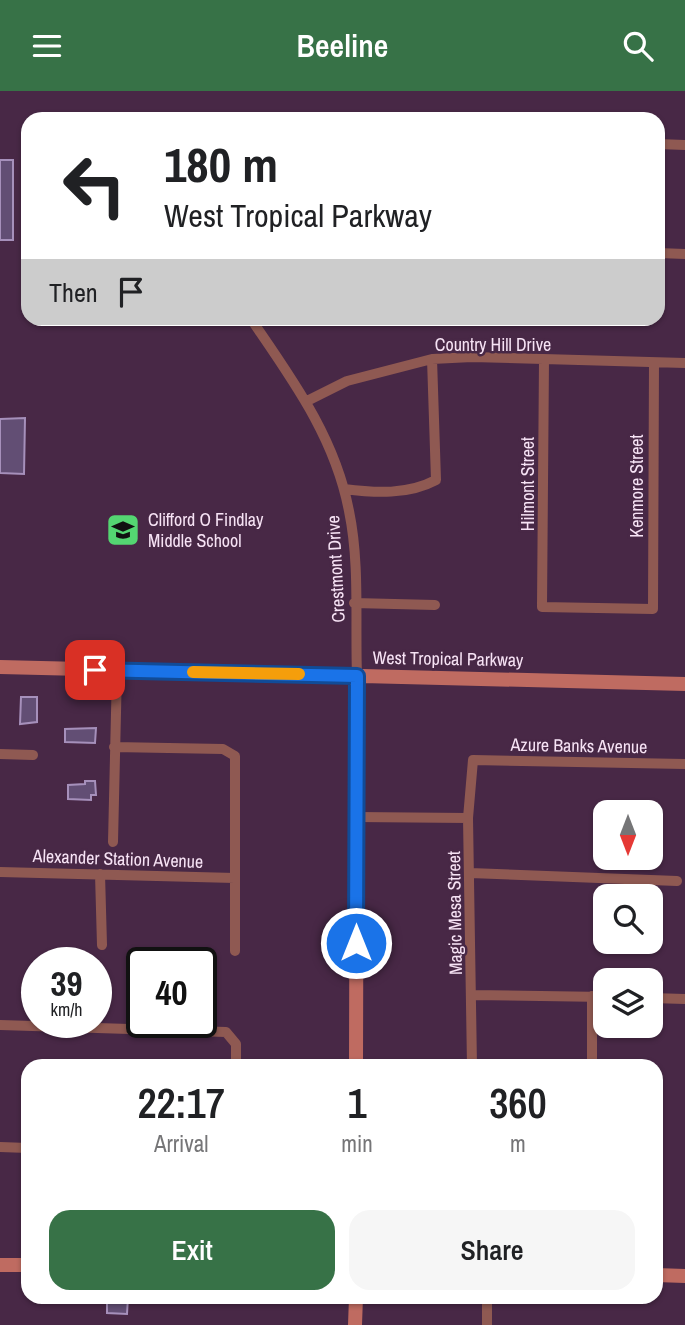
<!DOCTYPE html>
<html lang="en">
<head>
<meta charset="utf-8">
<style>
	:root { --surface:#fff; --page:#f6f6f6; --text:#202124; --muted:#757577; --accent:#377247 }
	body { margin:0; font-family:"Archivo Narrow",sans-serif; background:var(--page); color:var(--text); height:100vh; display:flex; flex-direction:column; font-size:26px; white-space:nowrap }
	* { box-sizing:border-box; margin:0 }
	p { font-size:23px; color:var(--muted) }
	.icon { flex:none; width:38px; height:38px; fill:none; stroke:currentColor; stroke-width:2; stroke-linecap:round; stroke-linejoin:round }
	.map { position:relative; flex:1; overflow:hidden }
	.side { position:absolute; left:21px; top:968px; width:642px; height:245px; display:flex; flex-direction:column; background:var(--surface); border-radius:21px; box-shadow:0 2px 5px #0004 }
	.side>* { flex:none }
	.guide { position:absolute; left:21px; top:21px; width:644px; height:214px; border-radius:21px; box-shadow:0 2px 5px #0004; background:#fff; color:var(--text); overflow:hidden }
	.needle { width:46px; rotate:180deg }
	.tools { position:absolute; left:593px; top:709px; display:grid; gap:14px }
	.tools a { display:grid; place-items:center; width:70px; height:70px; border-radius:14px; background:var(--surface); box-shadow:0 2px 5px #0004; font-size:35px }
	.speed { position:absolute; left:21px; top:856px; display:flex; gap:14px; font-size:35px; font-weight:700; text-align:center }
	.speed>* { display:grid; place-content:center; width:91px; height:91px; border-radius:50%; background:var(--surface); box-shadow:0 2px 5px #0004; line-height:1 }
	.speed small { font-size:18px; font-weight:400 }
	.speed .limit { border:4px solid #111; border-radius:10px; background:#fff; color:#111 }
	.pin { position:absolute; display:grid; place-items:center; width:60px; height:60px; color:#fff; margin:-30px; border-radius:14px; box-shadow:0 4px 10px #0006 }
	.me { position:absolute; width:77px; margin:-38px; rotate:0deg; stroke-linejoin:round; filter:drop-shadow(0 0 5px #0008) }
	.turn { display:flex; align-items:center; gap:24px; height:147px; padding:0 28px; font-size:32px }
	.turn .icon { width:91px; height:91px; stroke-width:2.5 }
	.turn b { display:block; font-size:49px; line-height:60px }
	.then { display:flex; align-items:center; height:66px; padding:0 28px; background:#0003; gap:14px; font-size:26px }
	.eta { display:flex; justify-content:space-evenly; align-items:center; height:119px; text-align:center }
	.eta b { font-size:42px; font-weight:600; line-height:49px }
	.action { display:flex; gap:14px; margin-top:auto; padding:14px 28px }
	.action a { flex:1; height:80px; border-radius:21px; background:var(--accent); color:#fff; font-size:28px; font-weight:600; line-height:80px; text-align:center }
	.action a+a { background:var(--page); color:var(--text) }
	header { display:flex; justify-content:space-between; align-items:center; height:91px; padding:0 28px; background:var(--accent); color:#fff; font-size:32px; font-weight:600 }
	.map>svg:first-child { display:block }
	.building { fill:#624e74; stroke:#a690bb; stroke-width:2 }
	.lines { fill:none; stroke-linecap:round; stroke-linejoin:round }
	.street { stroke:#8f5952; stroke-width:10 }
	.secondary { stroke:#bf6b61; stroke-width:14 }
	.route-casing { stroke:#114b97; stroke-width:18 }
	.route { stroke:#1a73e8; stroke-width:12 }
	.slow { stroke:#f59e0b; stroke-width:12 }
	.labels { text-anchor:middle; stroke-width:5; stroke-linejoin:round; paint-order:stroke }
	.street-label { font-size:18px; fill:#f7e3f5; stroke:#482846 }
	.poi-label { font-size:18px; fill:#f7e3f5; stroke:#482846; text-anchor:start }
</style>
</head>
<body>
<header><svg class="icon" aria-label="menu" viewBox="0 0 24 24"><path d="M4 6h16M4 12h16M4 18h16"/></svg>Beeline<svg class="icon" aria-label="search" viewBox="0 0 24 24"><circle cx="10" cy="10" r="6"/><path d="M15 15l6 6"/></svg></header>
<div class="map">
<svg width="685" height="1234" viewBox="0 0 685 1234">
	<rect width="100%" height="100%" fill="#482846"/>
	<path class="building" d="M 0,69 L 13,69 L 13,149 L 0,149 Z
		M 25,327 L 24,383 L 0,382 L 0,328 Z
		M 21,606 L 37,606 L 37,631 L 20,633 Z
		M 96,637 L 95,652 L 65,651 L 65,638 Z
		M 85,690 L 95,690 L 96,704 L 91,704 L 91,709 L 68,708 L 68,694 L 85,693 Z
		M 107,1206 L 128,1206 L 127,1223 L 107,1222 Z"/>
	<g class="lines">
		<path class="street" d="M 658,53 L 685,54
			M 658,162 L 685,163
			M 251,228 C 292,288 335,346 349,420 C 360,473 355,530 357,585
			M 544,269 L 542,516 L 653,518 L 654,272
			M 307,310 L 347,290 L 432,268 L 472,266 L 685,272
			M 344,398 C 375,402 408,404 436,389 L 432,268
			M 354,512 L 435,514
			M 114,656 L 223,658 L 235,665 L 235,860
			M 0,663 L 33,664
			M 356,726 L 468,727
			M 113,751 L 117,579
			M 0,781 L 235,787
			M 470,782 L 677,790
			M 100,783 L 102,854
			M 472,904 L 606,906
			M 592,905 L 592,975
			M 651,907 L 685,908
			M 0,934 L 226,941 L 236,953 L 236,975
			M 472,975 L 468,727 L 473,669 L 685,673
			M 0,1056 L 28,1057
			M 487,1234 L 487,1206"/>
		<path class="secondary" d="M 0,576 L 685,593
			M 356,975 L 357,585
			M 0,1174 L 28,1174
			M 656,1184 L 685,1185
			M 355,1234 L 356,1206"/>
	</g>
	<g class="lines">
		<defs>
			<path id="route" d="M 95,579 L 357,585 L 356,852"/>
		</defs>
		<use href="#route" class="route-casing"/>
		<use href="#route" class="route"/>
		<path class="slow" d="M 193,581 L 299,583"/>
	</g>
	<defs>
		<symbol id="school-square" viewBox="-11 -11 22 22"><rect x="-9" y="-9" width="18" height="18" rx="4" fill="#54d672" stroke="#482846"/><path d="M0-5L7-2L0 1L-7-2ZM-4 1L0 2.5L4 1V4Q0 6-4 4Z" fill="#111"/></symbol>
	</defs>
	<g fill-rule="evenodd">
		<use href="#school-square" x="104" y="420" width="38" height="38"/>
	</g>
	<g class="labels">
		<g class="street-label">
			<text x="493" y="260">Country Hill Drive</text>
			<text transform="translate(528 393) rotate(-90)" y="6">Hilmont Street</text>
			<text transform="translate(637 395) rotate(-90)" y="6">Kenmore Street</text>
			<text transform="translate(336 478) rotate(-93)" y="6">Crestmont Drive</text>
			<text transform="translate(448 568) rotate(1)" y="6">West Tropical Parkway</text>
			<text transform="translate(579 655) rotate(1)" y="6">Azure Banks Avenue</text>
			<text transform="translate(118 768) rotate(2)" y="6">Alexander Station Avenue</text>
			<text transform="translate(455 822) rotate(-91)" y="6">Magic Mesa Street</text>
		</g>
		<g class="poi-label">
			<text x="148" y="435">Clifford O Findlay<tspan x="148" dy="21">Middle School</tspan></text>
		</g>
	</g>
</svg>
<div class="tools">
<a><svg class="needle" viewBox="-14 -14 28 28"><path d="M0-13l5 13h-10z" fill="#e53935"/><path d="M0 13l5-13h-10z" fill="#757577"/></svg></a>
<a><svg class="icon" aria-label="search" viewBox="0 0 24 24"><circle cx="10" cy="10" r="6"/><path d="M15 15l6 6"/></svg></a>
<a><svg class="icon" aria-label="layers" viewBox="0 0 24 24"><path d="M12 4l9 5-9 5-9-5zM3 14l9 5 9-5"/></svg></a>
</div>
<div class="speed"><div>39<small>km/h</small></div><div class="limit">40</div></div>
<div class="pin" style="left:95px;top:579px;background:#d93025"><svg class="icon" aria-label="arrive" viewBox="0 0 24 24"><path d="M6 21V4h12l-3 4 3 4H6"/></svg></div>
<svg class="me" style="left:356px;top:852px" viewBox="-20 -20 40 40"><circle r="17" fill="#1a73e8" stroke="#fff" stroke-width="3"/><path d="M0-11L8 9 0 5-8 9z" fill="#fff"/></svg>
<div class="guide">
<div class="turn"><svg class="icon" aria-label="left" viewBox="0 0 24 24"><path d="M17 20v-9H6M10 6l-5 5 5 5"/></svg><div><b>180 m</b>West Tropical Parkway</div></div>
<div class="then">Then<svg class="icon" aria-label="arrive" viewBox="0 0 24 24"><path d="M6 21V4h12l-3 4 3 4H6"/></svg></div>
</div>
<section class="side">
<div class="eta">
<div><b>22:17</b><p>Arrival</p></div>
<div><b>1</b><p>min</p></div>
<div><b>360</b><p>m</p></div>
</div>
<div class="action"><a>Exit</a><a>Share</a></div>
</section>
</div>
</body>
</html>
